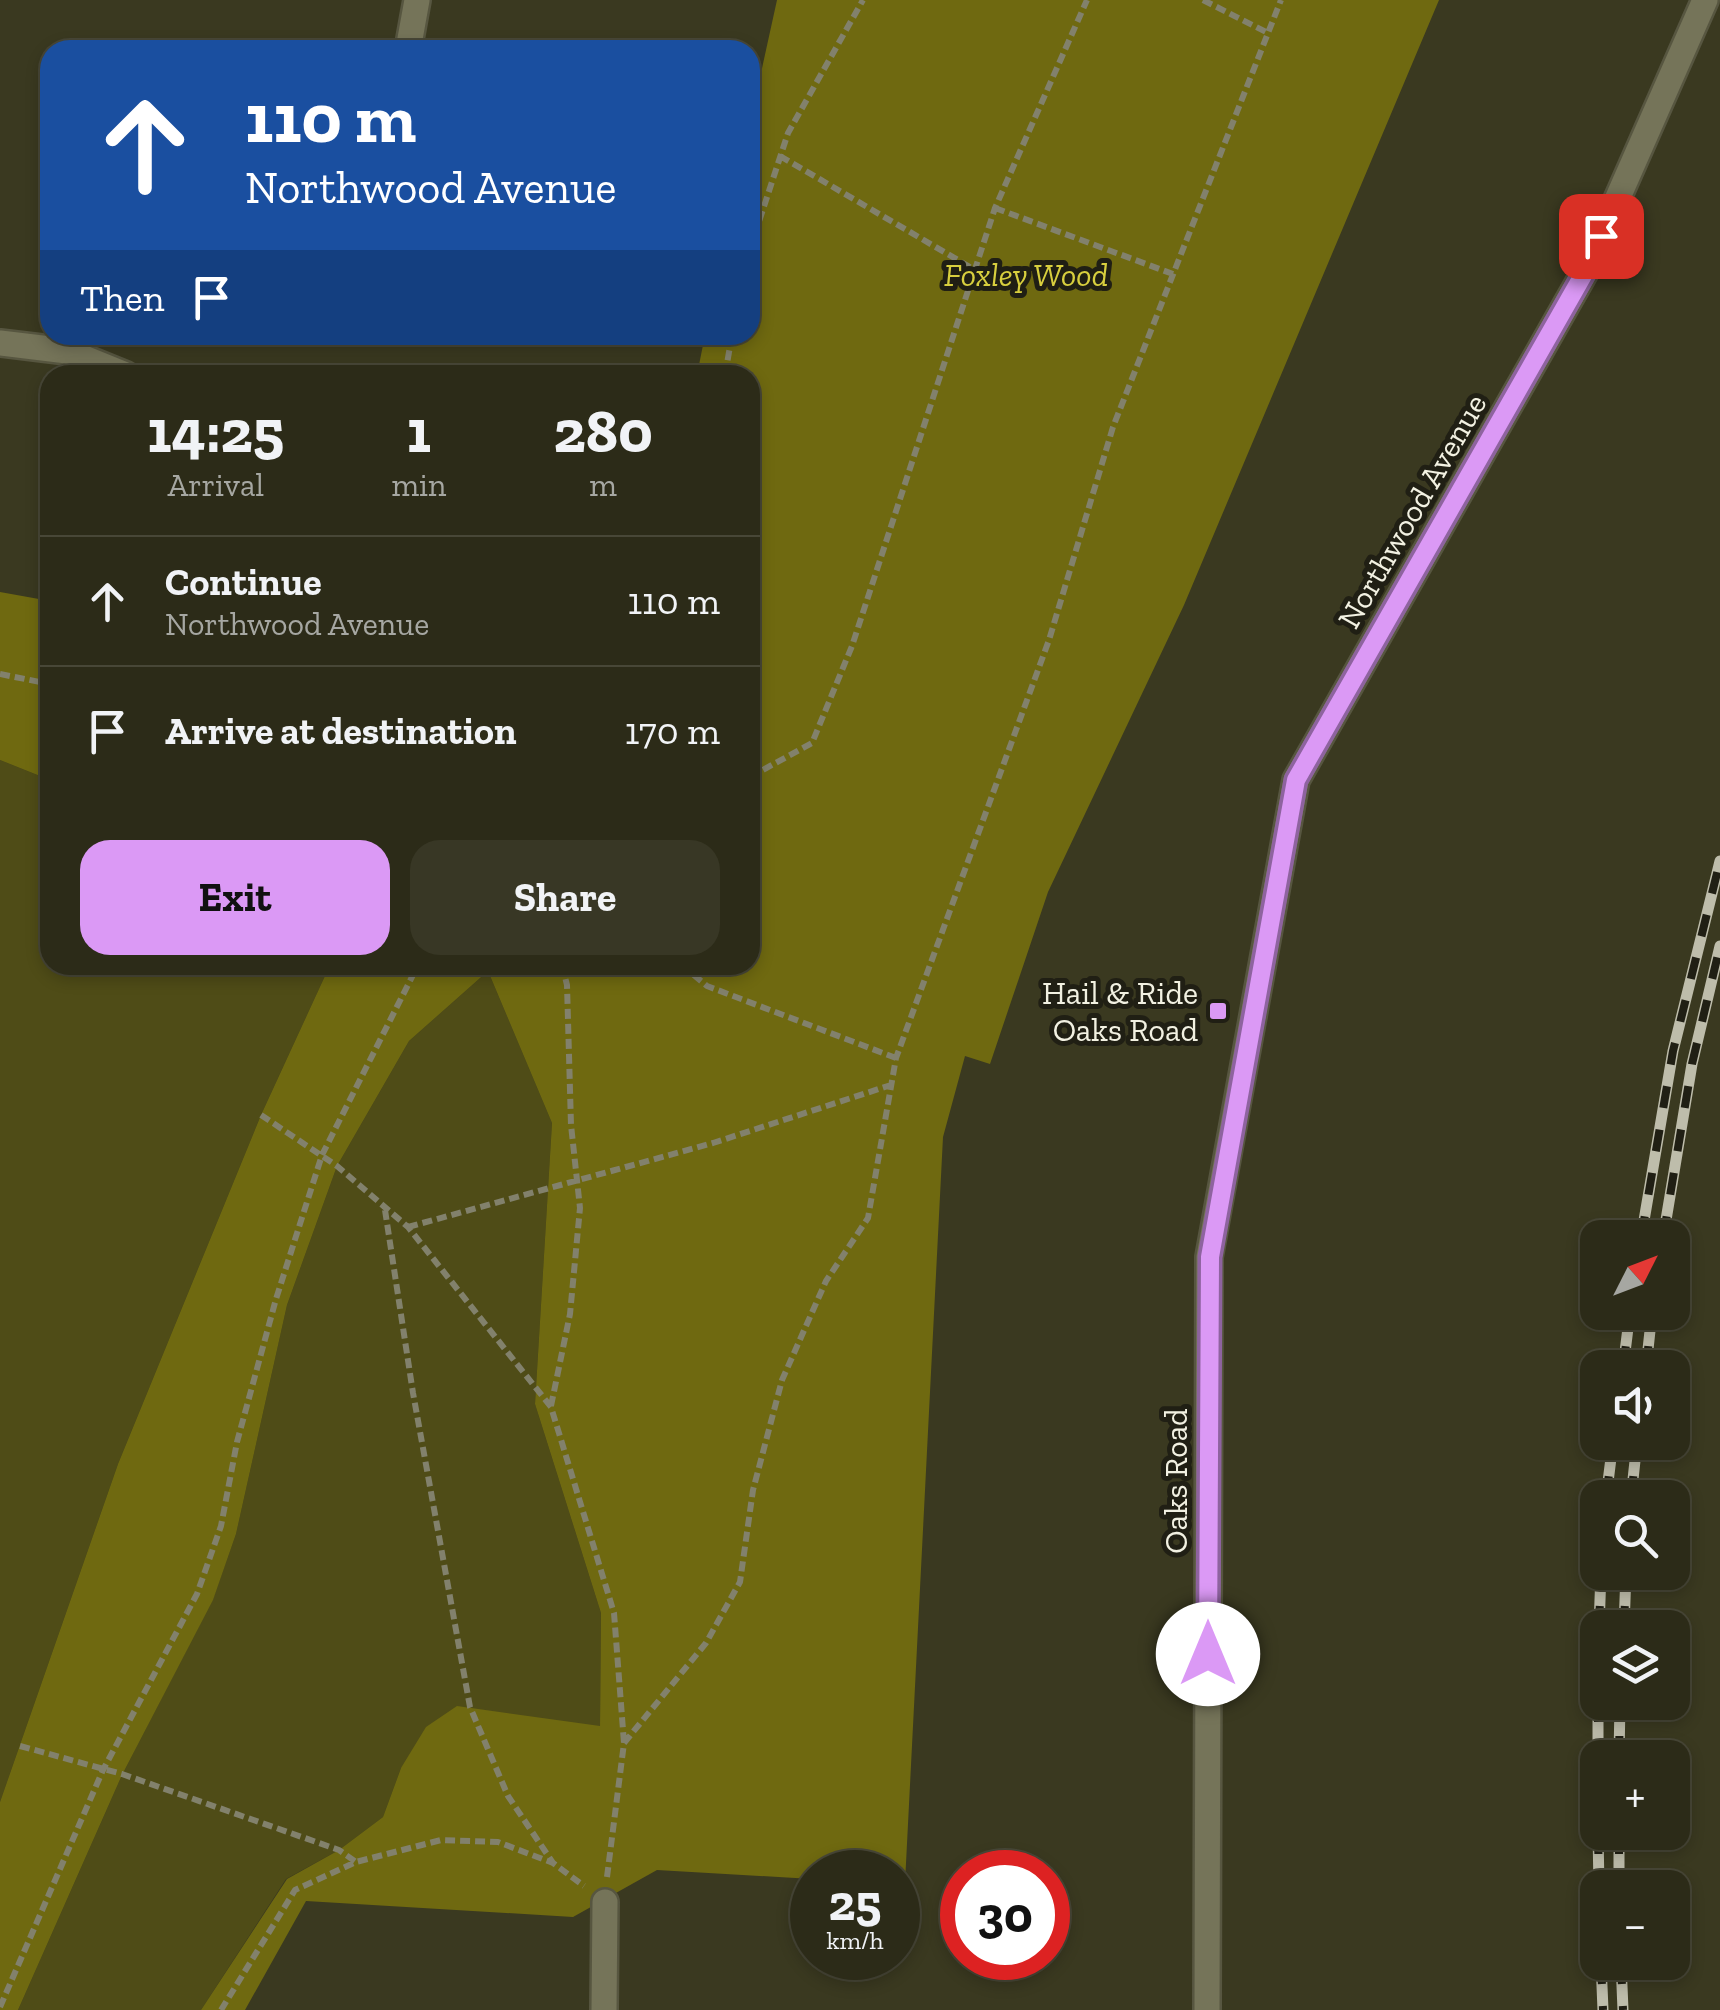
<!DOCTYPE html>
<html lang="en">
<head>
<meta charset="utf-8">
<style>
	:root { --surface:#2c2b18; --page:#383725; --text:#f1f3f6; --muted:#a6a7a2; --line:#484737; --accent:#db99f5 }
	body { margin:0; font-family:"Zilla Slab",serif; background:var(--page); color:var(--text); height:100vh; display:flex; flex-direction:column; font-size:38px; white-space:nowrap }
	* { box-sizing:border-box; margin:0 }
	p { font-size:32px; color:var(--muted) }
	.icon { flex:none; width:55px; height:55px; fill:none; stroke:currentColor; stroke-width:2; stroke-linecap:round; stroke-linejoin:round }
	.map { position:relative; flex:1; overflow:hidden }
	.details { position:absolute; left:40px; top:365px; width:720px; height:610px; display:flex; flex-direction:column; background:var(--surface); border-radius:30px; box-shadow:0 5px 15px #0003,0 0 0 2px var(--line) }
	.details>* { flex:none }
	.top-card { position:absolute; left:40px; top:40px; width:720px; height:305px; border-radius:30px; box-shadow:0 5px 15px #0003,0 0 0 2px var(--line); background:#1a4fa0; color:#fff; overflow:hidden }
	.needle { width:65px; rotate:48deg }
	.fabs { position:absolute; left:1580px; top:1220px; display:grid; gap:20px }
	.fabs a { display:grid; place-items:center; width:110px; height:110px; border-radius:20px; background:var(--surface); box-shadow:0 5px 15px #0003,0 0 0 2px var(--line); font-size:50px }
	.speed { position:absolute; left:790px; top:1850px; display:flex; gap:20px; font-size:50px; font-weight:700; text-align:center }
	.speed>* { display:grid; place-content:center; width:130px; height:130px; border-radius:50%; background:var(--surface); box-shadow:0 5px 15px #0003,0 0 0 2px var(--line); line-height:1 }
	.speed small { font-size:25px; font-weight:400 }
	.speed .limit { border:15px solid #d22; background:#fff; color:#111 }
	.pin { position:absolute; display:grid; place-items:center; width:85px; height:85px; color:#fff; margin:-42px; border-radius:20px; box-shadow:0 5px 15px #0006 }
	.me { position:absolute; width:110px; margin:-55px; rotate:0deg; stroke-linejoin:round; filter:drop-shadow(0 0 8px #0008) }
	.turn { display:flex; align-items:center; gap:35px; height:210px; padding:0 40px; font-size:45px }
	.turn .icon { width:130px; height:130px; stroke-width:2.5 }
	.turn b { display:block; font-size:70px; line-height:85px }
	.then { display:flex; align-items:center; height:95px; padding:0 40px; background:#0003; gap:20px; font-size:38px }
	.eta { display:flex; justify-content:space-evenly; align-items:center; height:170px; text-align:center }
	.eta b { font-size:60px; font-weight:800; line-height:70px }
	.button { display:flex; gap:20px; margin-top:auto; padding:20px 40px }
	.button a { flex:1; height:115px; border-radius:30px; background:var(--accent); color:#111; font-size:40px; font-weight:800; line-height:115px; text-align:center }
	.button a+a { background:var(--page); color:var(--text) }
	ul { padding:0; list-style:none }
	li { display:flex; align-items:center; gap:30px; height:130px; padding:0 40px; border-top:2px solid var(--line) }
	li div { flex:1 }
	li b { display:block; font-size:38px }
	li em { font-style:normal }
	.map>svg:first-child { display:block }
	.green { fill:#4f4c17 }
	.forest { fill:#6f6910 }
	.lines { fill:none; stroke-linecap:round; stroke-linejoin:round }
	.minor-casing { stroke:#575640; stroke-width:30 }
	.path { stroke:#82816c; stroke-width:6; stroke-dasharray:10 5; stroke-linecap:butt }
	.minor { stroke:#757459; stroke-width:25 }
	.rail-casing { stroke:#bebdab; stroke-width:11 }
	.rail { stroke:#201f14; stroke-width:8; stroke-dasharray:22; stroke-linecap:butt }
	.route-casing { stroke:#8e639f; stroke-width:25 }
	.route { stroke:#db99f5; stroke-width:18 }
	.poi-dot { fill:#db99f5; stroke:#201f14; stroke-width:4 }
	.labels { text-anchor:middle; stroke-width:10; stroke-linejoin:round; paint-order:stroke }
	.park-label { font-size:32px; font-style:italic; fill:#d8cf3e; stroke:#201f14 }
	.street-label { font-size:32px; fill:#f2f1e2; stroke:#201f14 }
	.poi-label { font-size:32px; fill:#f2f1e2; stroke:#201f14; text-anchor:end }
</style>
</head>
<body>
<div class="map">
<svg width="1720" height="2010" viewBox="0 0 1720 2010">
	<rect width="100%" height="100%" fill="#3a3920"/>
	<path class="green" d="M 0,760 L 50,780 L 50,965 L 330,965 L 261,1115 L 118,1464 L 0,1802 Z
		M 488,971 L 552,1123 L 535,1404 L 601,1613 L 600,1727 L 401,1768 L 383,1817 L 339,1850 L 286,1879 L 201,2010 L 18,2010 L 122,1775 L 213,1599 L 236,1534 L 287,1305 L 337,1166 L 409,1041 Z"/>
	<path class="forest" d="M 777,0 L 1439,0 L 1184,605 L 1048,892 L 990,1064 L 965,1056 L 943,1137 L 905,1883 L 898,1883 L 898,1872 L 812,1872 L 812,1879 L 657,1870 L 573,1917 L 306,1901 L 245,2010 L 201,2010 L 287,1879 L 339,1850 L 383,1817 L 401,1768 L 426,1727 L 457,1706 L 600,1726 L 601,1613 L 535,1404 L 552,1123 L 488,971 L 409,1041 L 337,1166 L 287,1305 L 236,1534 L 213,1600 L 122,1775 L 18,2010 L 0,2010 L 0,1802 L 118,1464 L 261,1115 L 330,965 L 750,965 L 750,375 L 697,375 L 705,335 L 750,335 L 750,123 Z
		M 0,592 L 50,601 L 50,780 L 0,760 Z"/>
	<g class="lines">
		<defs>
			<path id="minor" d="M 408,50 L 417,0
				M 0,343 L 67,351 L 126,375
				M 604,2010 L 605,1902
				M 1207,2010 L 1209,1257 L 1296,780 L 1586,270 L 1705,0"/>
		</defs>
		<use href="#minor" class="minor-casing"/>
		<path class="path" d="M 1203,0 L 1268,33
			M 780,156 L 975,270
			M 995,208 L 1173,274
			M 750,249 L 788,133 L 863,0
			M 725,375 L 732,335
			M 0,674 L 50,684
			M 750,777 L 812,743 L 852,646 L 995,208 L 1087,0
			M 682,965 L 707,986 L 896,1058
			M 261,1115 L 337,1166 L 408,1227 L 551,1407 L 614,1613 L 624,1743
			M 385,1210 L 413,1393 L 470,1707 L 508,1796 L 553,1863
			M 408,1227 L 713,1143 L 891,1085
			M 551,1406 L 570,1314 L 580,1208 L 571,1125 L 567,985 L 562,965
			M 20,1746 L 122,1774 L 339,1850 L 356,1862
			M 607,1877 L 624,1743 L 706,1643 L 740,1582 L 753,1490 L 782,1380 L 826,1281 L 868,1218 L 896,1058 L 1049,640 L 1113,427 L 1281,0
			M 0,2007 L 103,1770 L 197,1594 L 221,1526 L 237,1442 L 276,1299 L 322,1155 L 418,965
			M 221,2010 L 295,1890 L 356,1862 L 441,1840 L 498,1842 L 553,1863 L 584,1886"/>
		<use href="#minor" class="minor"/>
		<defs>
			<path id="rail" d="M 1641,1238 L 1673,1051 L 1720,861
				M 1663,1238 L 1692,1064 L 1720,946
				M 1623,1368 L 1630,1312
				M 1646,1368 L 1652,1312
				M 1606,1498 L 1613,1442
				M 1631,1498 L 1637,1442
				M 1599,1628 L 1601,1572
				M 1624,1628 L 1626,1572
				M 1598,1656 L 1598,1820
				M 1619,1758 L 1620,1702
				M 1598,1832 L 1599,1888
				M 1619,1832 L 1619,1888
				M 1601,1962 L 1603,2010
				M 1621,1962 L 1623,2010"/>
		</defs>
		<use href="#rail" class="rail-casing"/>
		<use href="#rail" class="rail"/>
	</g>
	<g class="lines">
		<defs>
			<path id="route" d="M 1208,1654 L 1210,1257 L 1296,780 L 1586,270 L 1601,236"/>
		</defs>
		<use href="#route" class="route-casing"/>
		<use href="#route" class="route"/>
	</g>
	<rect class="poi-dot" x="1208" y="1001" width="20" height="20" rx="5"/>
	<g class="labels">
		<g class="park-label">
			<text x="1026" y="286">Foxley Wood</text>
		</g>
		<g class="street-label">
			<text transform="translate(1412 511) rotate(-60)" y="11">Northwood Avenue</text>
			<text transform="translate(1176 1481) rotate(-90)" y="11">Oaks Road</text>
		</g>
		<g class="poi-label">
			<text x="1198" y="1004">Hail &amp; Ride<tspan x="1198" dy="37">Oaks Road</tspan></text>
		</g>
	</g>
</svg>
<div class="fabs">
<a><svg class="needle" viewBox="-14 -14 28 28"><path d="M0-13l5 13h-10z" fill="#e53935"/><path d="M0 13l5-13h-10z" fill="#a6a7a2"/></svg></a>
<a><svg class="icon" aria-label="sound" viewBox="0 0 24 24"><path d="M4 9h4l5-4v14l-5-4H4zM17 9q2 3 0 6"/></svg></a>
<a><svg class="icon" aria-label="search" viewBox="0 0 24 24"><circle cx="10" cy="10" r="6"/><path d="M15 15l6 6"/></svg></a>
<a><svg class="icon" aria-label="layers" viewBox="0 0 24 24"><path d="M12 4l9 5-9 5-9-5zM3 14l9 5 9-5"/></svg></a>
<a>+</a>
<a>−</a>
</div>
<div class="speed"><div>25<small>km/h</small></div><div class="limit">30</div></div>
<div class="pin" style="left:1601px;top:236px;background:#d93025"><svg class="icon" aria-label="arrive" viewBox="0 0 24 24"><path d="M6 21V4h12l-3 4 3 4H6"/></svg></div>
<svg class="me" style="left:1208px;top:1654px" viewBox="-20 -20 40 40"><circle r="19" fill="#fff"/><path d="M0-13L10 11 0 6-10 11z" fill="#db99f5"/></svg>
<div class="top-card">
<div class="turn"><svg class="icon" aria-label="ahead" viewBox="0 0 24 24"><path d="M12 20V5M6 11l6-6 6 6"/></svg><div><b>110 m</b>Northwood Avenue</div></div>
<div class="then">Then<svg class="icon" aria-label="arrive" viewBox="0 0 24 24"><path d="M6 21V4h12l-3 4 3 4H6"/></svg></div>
</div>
<section class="details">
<div class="eta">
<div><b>14:25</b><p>Arrival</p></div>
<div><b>1</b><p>min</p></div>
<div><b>280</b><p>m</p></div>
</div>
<ul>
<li><svg class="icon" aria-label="ahead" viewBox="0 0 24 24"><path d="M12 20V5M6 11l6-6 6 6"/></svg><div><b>Continue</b><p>Northwood Avenue</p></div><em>110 m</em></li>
<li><svg class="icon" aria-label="arrive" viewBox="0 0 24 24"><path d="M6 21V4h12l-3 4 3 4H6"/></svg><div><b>Arrive at destination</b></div><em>170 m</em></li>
</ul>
<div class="button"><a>Exit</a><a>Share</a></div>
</section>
</div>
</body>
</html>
